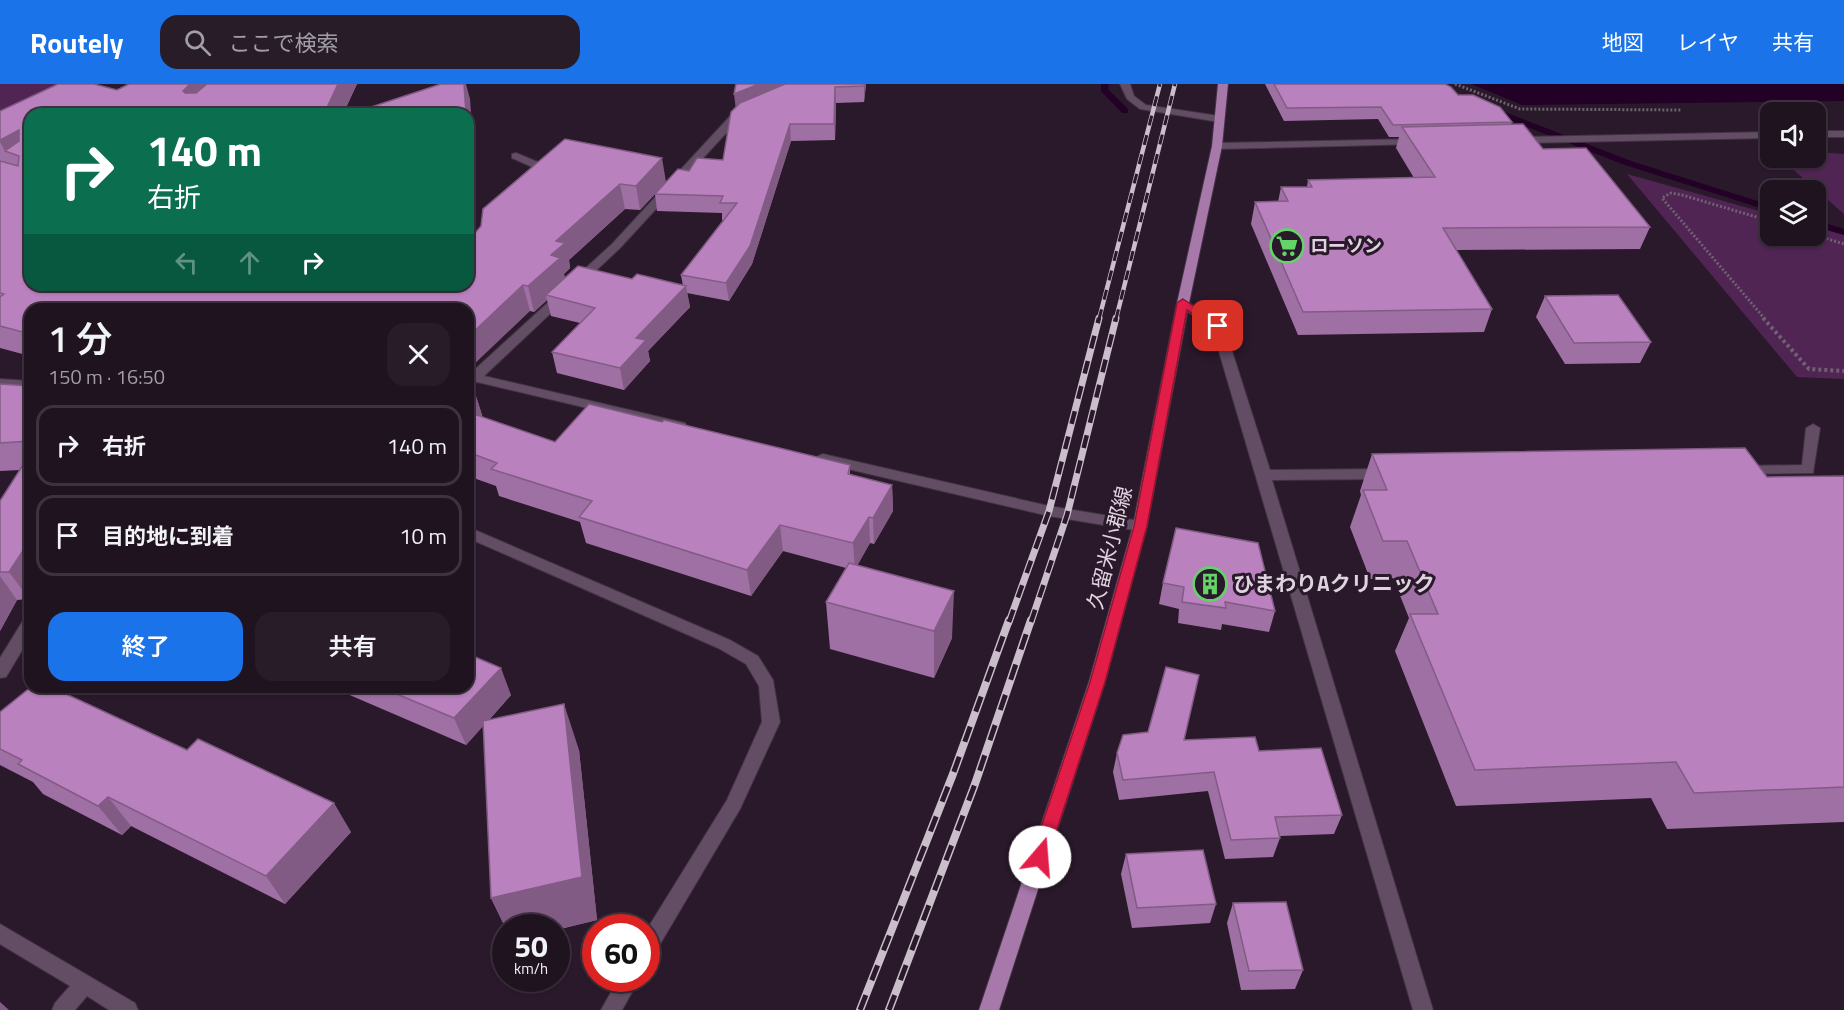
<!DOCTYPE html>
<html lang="ja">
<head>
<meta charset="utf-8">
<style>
	:root { --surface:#201320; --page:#281c29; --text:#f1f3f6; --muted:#a29ea5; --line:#3d323e; --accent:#1a73e8 }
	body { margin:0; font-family:"Titillium Web","Noto Sans JP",sans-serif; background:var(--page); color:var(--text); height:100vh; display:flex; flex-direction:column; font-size:22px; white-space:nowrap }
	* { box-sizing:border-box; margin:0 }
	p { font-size:20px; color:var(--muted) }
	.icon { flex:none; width:33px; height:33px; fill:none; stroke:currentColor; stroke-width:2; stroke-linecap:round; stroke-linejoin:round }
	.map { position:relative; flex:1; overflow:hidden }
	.side { position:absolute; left:24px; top:219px; width:450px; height:390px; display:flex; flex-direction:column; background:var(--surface); border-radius:18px; box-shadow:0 2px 4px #0004,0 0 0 2px var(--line) }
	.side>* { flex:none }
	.guide { position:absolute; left:24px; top:24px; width:450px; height:183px; border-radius:18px; box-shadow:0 2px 4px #0004,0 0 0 2px var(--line); background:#0b6e4f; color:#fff; overflow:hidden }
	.buttons { position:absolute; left:1760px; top:18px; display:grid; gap:12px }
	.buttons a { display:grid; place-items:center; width:66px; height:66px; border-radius:12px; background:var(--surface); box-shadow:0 2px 4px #0004,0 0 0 2px var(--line); font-size:30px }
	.speed { position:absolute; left:492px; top:830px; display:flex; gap:12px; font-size:30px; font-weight:700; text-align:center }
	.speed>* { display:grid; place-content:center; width:78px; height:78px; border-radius:50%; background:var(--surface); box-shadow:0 2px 4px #0004,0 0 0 2px var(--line); line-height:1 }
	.speed small { font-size:15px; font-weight:400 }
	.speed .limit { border:9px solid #d22; background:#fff; color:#111 }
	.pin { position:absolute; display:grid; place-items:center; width:51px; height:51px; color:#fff; margin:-26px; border-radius:12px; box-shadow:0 3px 9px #0006 }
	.me { position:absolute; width:66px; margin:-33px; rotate:18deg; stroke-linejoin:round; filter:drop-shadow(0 0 4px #0008) }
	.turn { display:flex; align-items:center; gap:21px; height:126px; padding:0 24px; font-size:27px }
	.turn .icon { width:78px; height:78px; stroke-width:2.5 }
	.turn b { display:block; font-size:42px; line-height:51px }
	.lanes { display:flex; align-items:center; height:57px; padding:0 24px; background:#0003; justify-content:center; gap:30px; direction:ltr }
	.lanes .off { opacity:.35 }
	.round { display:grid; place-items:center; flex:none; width:63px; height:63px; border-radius:18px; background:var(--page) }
	.summary { display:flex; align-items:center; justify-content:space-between; height:102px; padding:0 24px }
	h1 { font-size:36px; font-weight:600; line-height:45px }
	.button { display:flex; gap:12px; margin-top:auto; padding:12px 24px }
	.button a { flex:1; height:69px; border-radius:18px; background:var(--accent); color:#fff; font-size:24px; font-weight:600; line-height:69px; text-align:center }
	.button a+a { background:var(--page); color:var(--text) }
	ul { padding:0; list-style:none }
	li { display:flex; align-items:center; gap:18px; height:81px; margin:0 12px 9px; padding:0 12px; border:3px solid var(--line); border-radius:18px }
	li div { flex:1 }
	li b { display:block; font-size:22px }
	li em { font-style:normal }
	header { display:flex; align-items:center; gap:36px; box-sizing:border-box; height:84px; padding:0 30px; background:var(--accent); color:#fff }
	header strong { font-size:28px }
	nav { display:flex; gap:33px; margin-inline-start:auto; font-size:21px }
	.search { width:420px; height:54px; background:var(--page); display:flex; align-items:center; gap:15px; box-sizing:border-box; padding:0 21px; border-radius:18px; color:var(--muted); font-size:22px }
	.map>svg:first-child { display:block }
	.green { fill:#502554 }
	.water { fill:#230026 }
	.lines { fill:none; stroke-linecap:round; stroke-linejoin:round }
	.stream { fill:#230026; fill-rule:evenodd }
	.service-casing { stroke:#433344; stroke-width:2 }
	.minor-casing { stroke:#433344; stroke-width:2 }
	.tertiary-casing { stroke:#433344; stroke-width:2 }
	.primary-casing { stroke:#433344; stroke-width:2 }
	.path-far1 { stroke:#706171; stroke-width:3; stroke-dasharray:2 2; stroke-linecap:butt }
	.path { stroke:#706171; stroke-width:4; stroke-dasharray:3 3; stroke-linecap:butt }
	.service { fill:#634d65; fill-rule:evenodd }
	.minor { fill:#634d65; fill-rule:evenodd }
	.tertiary { fill:#634d65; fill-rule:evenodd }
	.primary { fill:#a778aa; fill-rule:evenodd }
	.rail-far2-casing { stroke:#cbbecb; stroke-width:4.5 }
	.rail-far1-casing { stroke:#cbbecb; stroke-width:7 }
	.rail-casing { stroke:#cbbecb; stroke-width:8 }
	.rail-far2 { stroke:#2a192b; stroke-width:3; stroke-dasharray:10; stroke-linecap:butt }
	.rail-far1 { stroke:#2a192b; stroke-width:4.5; stroke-dasharray:13; stroke-linecap:butt }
	.rail { stroke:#2a192b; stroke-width:5; stroke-dasharray:16; stroke-linecap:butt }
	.wall { fill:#9f70a3; fill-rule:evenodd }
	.shaded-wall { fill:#825b85 }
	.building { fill:#b982be; stroke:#825b85; stroke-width:1.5 }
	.route { fill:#e11d48; stroke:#92132f; stroke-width:1.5 }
	.labels { text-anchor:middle; stroke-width:6; stroke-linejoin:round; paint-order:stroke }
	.far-poi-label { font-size:18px; font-weight:bold; fill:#dfd3df; stroke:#2a192b; text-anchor:start }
	.street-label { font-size:21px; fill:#dfd3df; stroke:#2a192b }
	.poi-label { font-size:21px; font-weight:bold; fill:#dfd3df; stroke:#2a192b; text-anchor:start }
</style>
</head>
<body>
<header>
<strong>Routely</strong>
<div class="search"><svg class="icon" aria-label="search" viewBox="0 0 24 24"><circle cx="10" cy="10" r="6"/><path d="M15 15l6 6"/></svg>ここで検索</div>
<nav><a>地図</a><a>レイヤ</a><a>共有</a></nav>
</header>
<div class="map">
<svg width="1844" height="926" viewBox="0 0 1844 926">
	<rect width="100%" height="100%" fill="#2a192b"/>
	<path class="green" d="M 0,0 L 60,0 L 0,29 Z
		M 1815,68 L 1844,70 L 1844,130 L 1780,74 L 1815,74 Z
		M 1627,90 L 1770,130 L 1770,152 L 1815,152 L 1815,143 L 1844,151 L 1844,295 L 1797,293 Z"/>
	<path class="water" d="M 1471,0 L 1844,0 L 1844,17 L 1522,21 Z"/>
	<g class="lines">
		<path class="stream" d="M 1101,0 L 1109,0 L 1108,5 L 1128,25 L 1128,29 L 1122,29 L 1101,7 Z
			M 1491,25 L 1497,25 L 1631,77 L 1770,121 L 1770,127 L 1625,81 L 1491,29 Z
			M 1815,136 L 1844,145 L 1844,151 L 1815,142 Z"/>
		<defs>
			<path id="service" d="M 516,69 L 550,83 L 551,85 L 545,92 L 537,92 L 536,90 L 539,86 L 512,74 L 512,70 Z"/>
			<path id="minor" d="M 1120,0 L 1130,0 L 1134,12 L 1146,21 L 1219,32 L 1224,35 L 1219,38 L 1140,25 L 1127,15 Z
				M 744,26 L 749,29 L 740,34 L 620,164 L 484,292 L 685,339 L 687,342 L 685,345 L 680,346 L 477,298 L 468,303 L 468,288 L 471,289 L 612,160 L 732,30 Z
				M 1183,215 L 1224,242 L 1270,386 L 1386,385 L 1393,390 L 1386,395 L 1272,396 L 1433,926 L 1413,926 L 1212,244 L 1179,222 L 1179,216 Z
				M 1813,340 L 1820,344 L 1813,389 L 1738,390 L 1736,387 L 1738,384 L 1743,382 L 1802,381 L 1806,344 Z
				M 823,370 L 1049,422 L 1140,437 L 1147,442 L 1140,447 L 1049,432 L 818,378 L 816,375 L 818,372 Z
				M 30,533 L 30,553 L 6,593 L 0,594 L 0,574 L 24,535 Z
				M 0,840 L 135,919 L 138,926 L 109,926 L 87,912 L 75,926 L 52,926 L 55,919 L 70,902 L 0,860 Z"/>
			<path id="tertiary" d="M 1815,47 L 1844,47 L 1844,53 L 1815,53 Z
				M 1770,48 L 1770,54 L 1518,59 L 1513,56 L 1518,53 Z
				M 1416,55 L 1421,58 L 1420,60 L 1217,65 L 1212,62 L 1217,59 Z
				M 0,295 L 30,297 L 30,305 L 0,303 Z
				M 468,443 L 730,556 L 758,572 L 773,596 L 780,638 L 740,725 L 653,872 L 646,875 L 646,847 L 727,716 L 762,638 L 759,602 L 746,580 L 718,564 L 468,454 Z
				M 619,894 L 640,894 L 622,926 L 601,926 Z"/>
			<path id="primary" d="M 1218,0 L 1228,0 L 1222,62 L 1189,219 L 1147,442 L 1105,598 L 999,926 L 979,926 L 1089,598 L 1133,442 L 1177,219 L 1212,62 Z"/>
		</defs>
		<use href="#service" class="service-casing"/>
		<use href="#minor" class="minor-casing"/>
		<use href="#tertiary" class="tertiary-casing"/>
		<use href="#primary" class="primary-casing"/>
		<path class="path-far1" d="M 1455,0 L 1520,25 L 1681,26
			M 1772,27 L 1810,27
			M 1815,151 L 1844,160
			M 1765,235 L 1662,114 L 1671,109 L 1682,111 L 1770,137"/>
		<path class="path" d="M 1763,234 L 1809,285 L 1844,287"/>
		<use href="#service" class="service"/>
		<use href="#minor" class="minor"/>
		<use href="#tertiary" class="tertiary"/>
		<use href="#primary" class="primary"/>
		<defs>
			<path id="rail-far2" d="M 1099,235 L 1160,0
				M 1116,235 L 1175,0"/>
			<path id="rail-far1" d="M 1009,538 L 1049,427 L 1099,234
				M 1031,538 L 1067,431 L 1116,234"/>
			<path id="rail" d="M 860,926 L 953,690 L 1009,536
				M 889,926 L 975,700 L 1031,536"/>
		</defs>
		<use href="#rail-far2" class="rail-far2-casing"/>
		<use href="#rail-far1" class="rail-far1-casing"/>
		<use href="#rail" class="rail-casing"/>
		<use href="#rail-far2" class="rail-far2"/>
		<use href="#rail-far1" class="rail-far1"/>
		<use href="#rail" class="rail"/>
	</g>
	<path class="wall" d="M 129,0 L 357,0 L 343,30 L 30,30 L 30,201 L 468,201 L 468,145 L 471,154 L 565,55 L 666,98 L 689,87 L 723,76 L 736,23 L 736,0 L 866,0 L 864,18 L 836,19 L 835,56 L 791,57 L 752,180 L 729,217 L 687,209 L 690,223 L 648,267 L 650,277 L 624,306 L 557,289 L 552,268 L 580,239 L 551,232 L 547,216 L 534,228 L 530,227 L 30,225 L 30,272 L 0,264 L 0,27 L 117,6 ZM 655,110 L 657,127 L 722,129 L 722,136 L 724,136 L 681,191 L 683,202 L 632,195 L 565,194 L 564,190 L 570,184 L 569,176 L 625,125 L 640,126 Z
		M 1265,0 L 1445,0 L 1458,11 L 1512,38 L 1511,41 L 1543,65 L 1650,143 L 1640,165 L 1456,166 L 1492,225 L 1484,248 L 1298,251 L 1251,140 L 1255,118 L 1278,118 L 1281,103 L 1307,103 L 1308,96 L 1414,94 L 1396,64 L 1399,53 L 1389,53 L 1378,35 L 1284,37 Z
		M 1545,212 L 1651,258 L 1640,279 L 1565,280 L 1536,233 Z
		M 0,300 L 30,302 L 30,514 L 29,515 L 17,516 L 0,547 L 0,417 L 20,386 L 0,387 Z
		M 468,306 L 475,309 L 483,334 L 555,358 L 662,338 L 850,381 L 850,390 L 892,401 L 893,427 L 874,460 L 870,459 L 857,481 L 952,554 L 934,594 L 830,565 L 826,518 L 846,484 L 783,467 L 751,512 L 586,459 L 580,438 L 499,412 L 496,402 L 468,392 Z
		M 1372,370 L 1767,393 L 1844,392 L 1844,738 L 1667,745 L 1651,714 L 1456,722 L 1395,567 L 1409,534 L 1393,494 L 1370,495 L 1350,443 L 1361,411 L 1360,407 Z
		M 1176,444 L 1275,527 L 1269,548 L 1222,540 L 1221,546 L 1178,539 L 1179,525 L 1159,520 L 1163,499 Z
		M 331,603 L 468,603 L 511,611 L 489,636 L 579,666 L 597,836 L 556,846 L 556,843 L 506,843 L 506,845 L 491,814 L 484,641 L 466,661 Z
		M 0,628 L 351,748 L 285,820 L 131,742 L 122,751 L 43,710 L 33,698 L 0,681 Z
		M 1184,656 L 1259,667 L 1342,731 L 1334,750 L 1280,752 L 1280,754 L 1273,773 L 1225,775 L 1208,707 L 1119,716 L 1113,688 L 1117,669 Z
		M 1126,770 L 1216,820 L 1210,839 L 1132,844 L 1121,790 Z
		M 1233,819 L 1303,886 L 1295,905 L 1241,906 L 1227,839 Z"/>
	<path class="shaded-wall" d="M 190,0 L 211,0 L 193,30 L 183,7 Z
		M 338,0 L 357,0 L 343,30 L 324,30 Z
		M 464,0 L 466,0 L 470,15 L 475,86 L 468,91 L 468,30 L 466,30 Z
		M 759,0 L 801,0 L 736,26 L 734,10 Z
		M 864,0 L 866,0 L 864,18 Z
		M 835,3 L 836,19 L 835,56 L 834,40 Z
		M 790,40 L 791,57 L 752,180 L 729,217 L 726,199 Z
		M 19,46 L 19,72 L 5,67 L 0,58 L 0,56 Z
		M 662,74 L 666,98 L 640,126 L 636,102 Z
		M 620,100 L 625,125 L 569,176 L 570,184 L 564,190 L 566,199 L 546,211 L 547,216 L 534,228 L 528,202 L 551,171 L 556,157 Z
		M 468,145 L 473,162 L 468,170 Z
		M 523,201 L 530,227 L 468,286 L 468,253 Z
		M 686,202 L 690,223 L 648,267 L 650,277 L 624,306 L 620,284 L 636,254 Z
		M 475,309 L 483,335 L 468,348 L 468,315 Z
		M 892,401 L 893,427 L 874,460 L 873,434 Z
		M 869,433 L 870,459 L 855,486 L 853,459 Z
		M 780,441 L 783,467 L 751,512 L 747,486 Z
		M 30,456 L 30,514 L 29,515 L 9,488 Z
		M 0,492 L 17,516 L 0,547 Z
		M 954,507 L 952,554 L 934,594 L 934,547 Z
		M 501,584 L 511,611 L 466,661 L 454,634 Z
		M 564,620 L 579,666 L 597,836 L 556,846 L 556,843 L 506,843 L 506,845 L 491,814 Z
		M 108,713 L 131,742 L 122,751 L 98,722 Z
		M 334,719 L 351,748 L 285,820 L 266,792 Z
		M 0,918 L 9,926 L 0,926 Z"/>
	<path class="building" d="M 58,0 L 94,0 L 117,6 L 129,0 L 190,0 L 183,7 L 185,9 L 196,9 L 207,0 L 338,0 L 324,30 L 30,30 L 30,201 L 276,202 L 277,201 L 468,201 L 468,156 L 471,154 L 481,142 L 483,125 L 565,55 L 662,74 L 636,102 L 620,100 L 556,157 L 565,159 L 551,171 L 560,174 L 528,202 L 523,201 L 468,253 L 468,225 L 30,225 L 30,250 L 0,242 L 0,213 L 4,210 L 0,209 L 0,77 L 18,82 L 19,72 L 5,67 L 19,57 L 19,46 L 0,56 L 0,27 Z
		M 441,0 L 464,0 L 466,30 L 350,30 Z
		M 736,0 L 759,0 L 734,10 Z
		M 785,0 L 864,0 L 864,2 L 835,3 L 834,40 L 790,40 L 750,162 L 726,199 L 681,191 L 737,119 L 720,119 L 723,112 L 655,110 L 678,85 L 689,87 L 697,74 L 723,76 L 731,28 L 740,19 Z
		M 1274,0 L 1445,0 L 1451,3 L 1458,11 L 1473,11 L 1500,23 L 1512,38 L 1393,41 L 1381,23 L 1287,24 Z
		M 1523,40 L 1543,65 L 1586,64 L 1650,143 L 1443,144 L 1492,225 L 1303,228 L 1255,118 L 1288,117 L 1281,103 L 1312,103 L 1308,96 L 1435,93 L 1402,43 Z
		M 578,182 L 632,195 L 637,190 L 686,202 L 636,254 L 646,256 L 620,284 L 552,268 L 595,224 L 546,211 Z
		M 1618,211 L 1651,258 L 1574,259 L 1545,212 Z
		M 0,300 L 30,302 L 30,357 L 0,359 Z
		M 468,306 L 475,309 L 468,315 Z
		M 589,320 L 662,338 L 664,336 L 850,381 L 848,390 L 892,401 L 873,434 L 869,433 L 853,459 L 780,441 L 747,486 L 579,433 L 592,417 L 491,385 L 497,379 L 468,368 L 468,328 L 555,358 Z
		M 1745,364 L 1767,393 L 1844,392 L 1844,703 L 1694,709 L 1676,678 L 1475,686 L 1410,530 L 1438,530 L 1407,457 L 1383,457 L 1363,406 L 1387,406 L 1372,370 Z
		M 30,370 L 30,456 L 9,488 L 0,488 L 0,417 Z
		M 1176,444 L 1258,459 L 1275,527 L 1225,518 L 1226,524 L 1182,518 L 1184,503 L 1163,499 Z
		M 849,479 L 954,507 L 934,547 L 826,518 Z
		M 468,570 L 501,584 L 454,634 L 380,603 L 468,603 Z
		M 1166,583 L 1199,591 L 1184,656 L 1255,653 L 1259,667 L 1321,664 L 1342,731 L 1275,733 L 1280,754 L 1231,756 L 1214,688 L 1123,696 L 1117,669 L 1123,651 L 1148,648 Z
		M 31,603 L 51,603 L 187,666 L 198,655 L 334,719 L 266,792 L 108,713 L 98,722 L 18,680 L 22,676 L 0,665 L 0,628 Z
		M 564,620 L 582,793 L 491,814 L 483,637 Z
		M 1203,766 L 1216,820 L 1137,824 L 1126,770 Z
		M 1286,818 L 1303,886 L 1249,887 L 1233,819 Z"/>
	<path class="route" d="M 1183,215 L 1223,242 L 1218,245 L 1214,244 L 1187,226 L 1147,442 L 1105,598 L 1048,773 L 1046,778 L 1040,780 L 1034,778 L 1031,773 L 1090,598 L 1134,442 L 1177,219 Z"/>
	<defs>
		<symbol id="supermarket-ring" viewBox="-11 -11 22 22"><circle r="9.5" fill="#2a192b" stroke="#64d468" stroke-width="1.5"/><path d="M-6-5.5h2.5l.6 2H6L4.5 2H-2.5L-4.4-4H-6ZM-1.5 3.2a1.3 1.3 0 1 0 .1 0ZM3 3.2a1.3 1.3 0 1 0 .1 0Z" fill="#64d468"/></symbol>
		<symbol id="building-ring" viewBox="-11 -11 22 22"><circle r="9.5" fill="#2a192b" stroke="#64d468" stroke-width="1.5"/><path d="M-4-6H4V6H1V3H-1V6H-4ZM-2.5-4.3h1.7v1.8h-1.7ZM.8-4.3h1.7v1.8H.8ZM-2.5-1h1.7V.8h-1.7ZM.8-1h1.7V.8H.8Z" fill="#64d468"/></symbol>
	</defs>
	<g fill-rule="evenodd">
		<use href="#supermarket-ring" x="1268" y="143" width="38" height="38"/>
		<use href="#building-ring" x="1191" y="481" width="38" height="38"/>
	</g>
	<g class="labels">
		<g class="far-poi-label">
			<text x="1310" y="168">ローソン</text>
		</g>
		<g class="street-label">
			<text transform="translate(1110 464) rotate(-76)" y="7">久留米小郡線</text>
		</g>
		<g class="poi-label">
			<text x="1233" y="507">ひまわりAクリニック</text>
		</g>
	</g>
</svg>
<div class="buttons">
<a><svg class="icon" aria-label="sound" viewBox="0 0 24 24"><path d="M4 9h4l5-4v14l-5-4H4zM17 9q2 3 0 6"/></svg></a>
<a><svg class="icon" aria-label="layers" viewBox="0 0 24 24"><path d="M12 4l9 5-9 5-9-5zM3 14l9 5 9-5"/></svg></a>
</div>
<div class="speed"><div>50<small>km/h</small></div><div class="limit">60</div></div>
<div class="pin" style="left:1218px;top:242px;background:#d93025"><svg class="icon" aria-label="arrive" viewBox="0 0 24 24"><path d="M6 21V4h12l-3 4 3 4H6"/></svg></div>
<svg class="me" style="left:1040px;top:773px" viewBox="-20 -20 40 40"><circle r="19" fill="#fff"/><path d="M0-13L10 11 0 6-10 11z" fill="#e11d48"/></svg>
<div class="guide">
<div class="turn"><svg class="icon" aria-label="right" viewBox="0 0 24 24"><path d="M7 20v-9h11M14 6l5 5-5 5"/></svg><div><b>140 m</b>右折</div></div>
<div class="lanes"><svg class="icon off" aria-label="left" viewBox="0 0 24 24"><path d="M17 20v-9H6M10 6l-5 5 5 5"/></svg><svg class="icon off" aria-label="ahead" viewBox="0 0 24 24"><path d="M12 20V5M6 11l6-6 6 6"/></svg><svg class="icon" aria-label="right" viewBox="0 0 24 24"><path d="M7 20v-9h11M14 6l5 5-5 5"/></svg></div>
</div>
<section class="side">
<div class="summary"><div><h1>1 分</h1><p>150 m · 16:50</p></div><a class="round"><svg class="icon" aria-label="close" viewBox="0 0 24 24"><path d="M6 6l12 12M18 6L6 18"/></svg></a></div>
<ul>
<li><svg class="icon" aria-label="right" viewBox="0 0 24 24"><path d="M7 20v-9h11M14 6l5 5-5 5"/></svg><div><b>右折</b></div><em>140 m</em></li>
<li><svg class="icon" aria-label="arrive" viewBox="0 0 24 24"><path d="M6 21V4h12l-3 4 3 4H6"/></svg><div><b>目的地に到着</b></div><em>10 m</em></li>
</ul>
<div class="button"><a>終了</a><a>共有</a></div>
</section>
</div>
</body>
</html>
